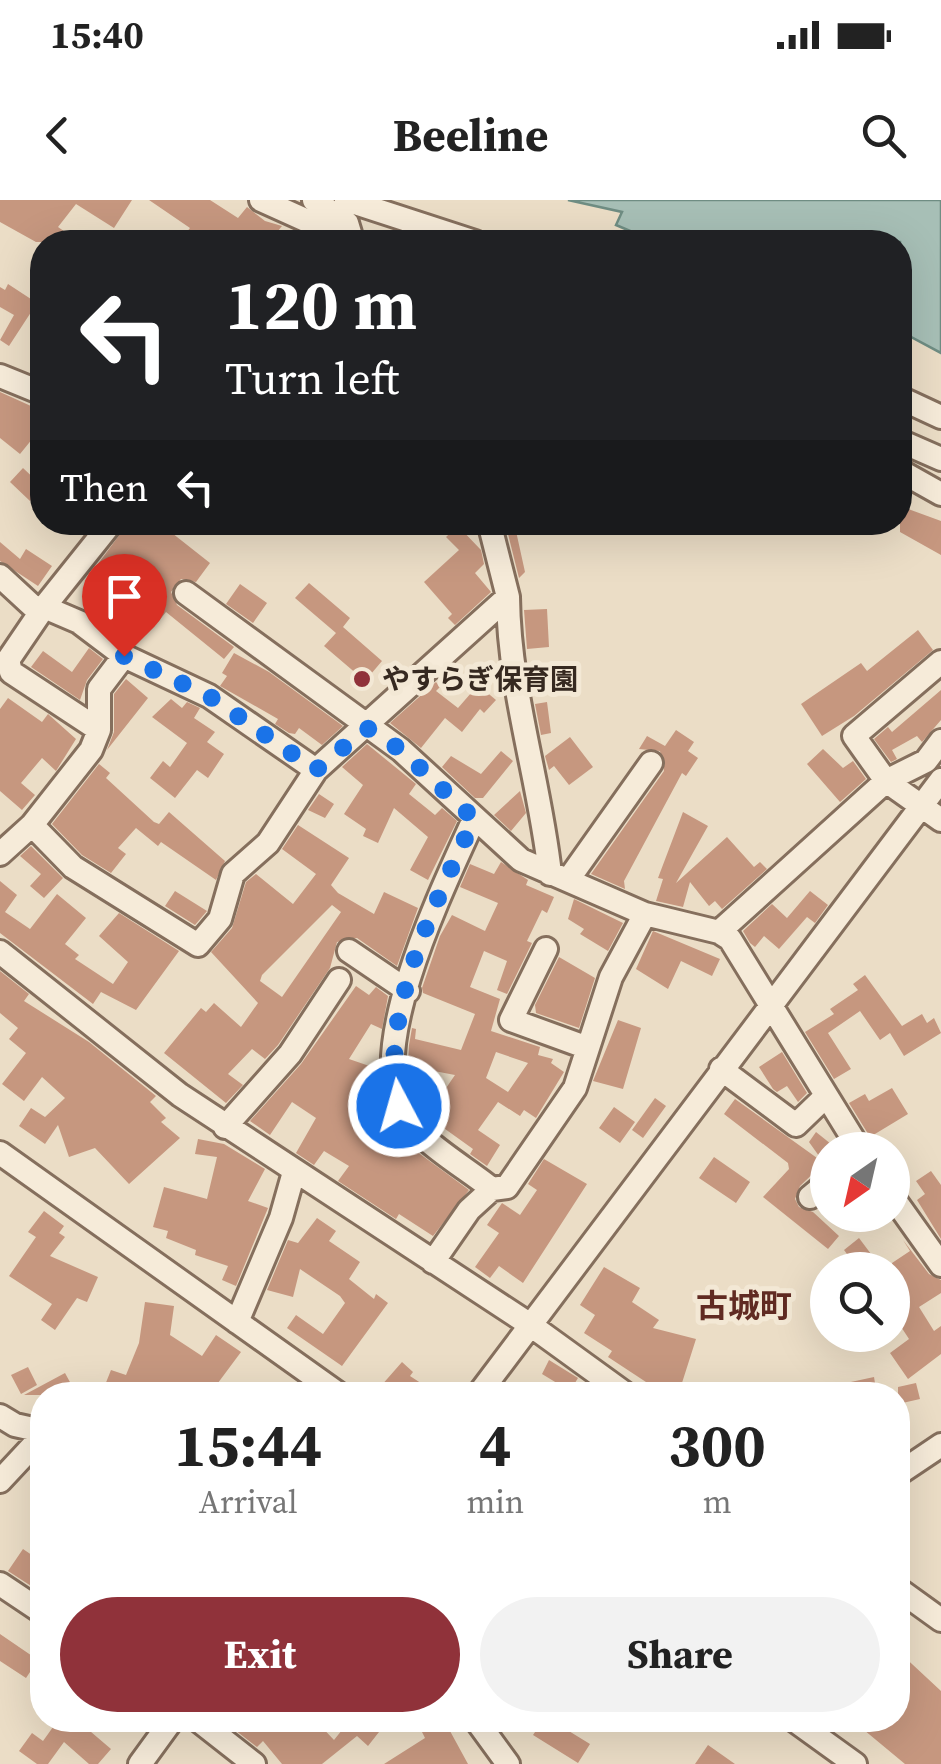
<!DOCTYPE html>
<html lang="en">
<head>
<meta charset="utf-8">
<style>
	:root { --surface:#fff; --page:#f2f2f2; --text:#222; --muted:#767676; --accent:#90323a }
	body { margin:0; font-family:"Source Serif 4","Noto Sans JP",serif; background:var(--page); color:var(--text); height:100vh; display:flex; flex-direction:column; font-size:38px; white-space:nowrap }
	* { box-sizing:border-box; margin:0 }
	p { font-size:32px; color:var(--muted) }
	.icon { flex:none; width:55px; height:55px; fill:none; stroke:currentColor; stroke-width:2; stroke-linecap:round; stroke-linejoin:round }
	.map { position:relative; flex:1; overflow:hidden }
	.sheet { position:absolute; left:30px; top:1182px; width:880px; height:350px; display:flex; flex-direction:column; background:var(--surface); border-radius:40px; box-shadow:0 10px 40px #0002 }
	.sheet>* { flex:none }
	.hud { position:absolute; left:30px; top:30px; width:882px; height:305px; border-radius:40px; box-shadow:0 10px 40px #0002; background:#202124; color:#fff; overflow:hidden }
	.needle { width:65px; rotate:214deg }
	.buttons { position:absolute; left:810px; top:932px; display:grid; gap:20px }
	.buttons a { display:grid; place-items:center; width:100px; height:100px; border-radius:50%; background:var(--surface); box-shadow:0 10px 40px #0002; font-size:50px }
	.pin { position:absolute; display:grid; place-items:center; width:85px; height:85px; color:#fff; margin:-102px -42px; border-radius:50% 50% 50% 0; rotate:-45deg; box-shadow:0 0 10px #0007 }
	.pin .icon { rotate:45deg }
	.me { position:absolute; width:110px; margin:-55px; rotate:354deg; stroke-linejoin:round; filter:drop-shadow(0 0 8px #0008) }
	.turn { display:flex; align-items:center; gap:35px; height:210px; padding:0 30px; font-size:45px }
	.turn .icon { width:130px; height:130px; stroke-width:2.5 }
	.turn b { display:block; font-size:70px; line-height:85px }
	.then { display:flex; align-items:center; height:95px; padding:0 30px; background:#0003; gap:20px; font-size:38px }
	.eta { display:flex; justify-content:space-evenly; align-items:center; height:170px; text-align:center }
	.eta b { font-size:60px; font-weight:700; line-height:70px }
	.cta { display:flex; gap:20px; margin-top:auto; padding:20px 30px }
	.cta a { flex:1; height:115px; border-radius:60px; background:var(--accent); color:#fff; font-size:40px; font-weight:700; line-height:115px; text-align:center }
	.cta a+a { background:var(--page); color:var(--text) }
	.status { display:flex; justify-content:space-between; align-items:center; height:70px; padding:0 50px; background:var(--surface); direction:ltr }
	.status svg { height:28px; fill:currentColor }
	header { display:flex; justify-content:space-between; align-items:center; height:130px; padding:0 30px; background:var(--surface); font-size:45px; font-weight:700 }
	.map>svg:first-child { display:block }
	.water { fill:#a7bfb6; stroke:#6f8d83; stroke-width:2.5 }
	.building { fill:#c6977f; fill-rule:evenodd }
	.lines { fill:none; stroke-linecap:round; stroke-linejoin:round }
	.minor-casing { stroke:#856f5d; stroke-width:28 }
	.minor { stroke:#f6ebd9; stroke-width:22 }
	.route { stroke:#1a73e8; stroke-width:18; stroke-dasharray:0 32.4 }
	.poi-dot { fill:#90323a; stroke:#f3e8d5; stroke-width:4 }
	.labels { text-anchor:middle; stroke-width:10; stroke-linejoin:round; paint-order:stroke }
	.poi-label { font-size:28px; font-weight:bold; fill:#362920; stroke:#f3e8d5; text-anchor:start }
	.quarter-label { font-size:32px; font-weight:bold; fill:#602a22; stroke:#f3e8d5 }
</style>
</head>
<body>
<div class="status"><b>15:40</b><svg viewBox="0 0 49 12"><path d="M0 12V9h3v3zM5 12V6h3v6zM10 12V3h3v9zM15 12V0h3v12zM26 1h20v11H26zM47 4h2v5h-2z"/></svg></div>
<header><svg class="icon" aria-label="back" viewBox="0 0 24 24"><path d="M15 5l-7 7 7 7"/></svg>Beeline<svg class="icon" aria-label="search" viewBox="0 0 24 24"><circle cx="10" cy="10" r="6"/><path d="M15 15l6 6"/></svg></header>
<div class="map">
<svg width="941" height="1564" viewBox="0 0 941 1564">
	<rect width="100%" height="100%" fill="#ebddc6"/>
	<path class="water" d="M 568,0 L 941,0 L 941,153 L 900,131 L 900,42 L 656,42 L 616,25 L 622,12 Z"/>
	<path class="building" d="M 0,0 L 132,0 L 114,28 L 76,4 L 58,27 L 68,34 L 62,42 L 36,42 L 0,22 Z
		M 149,0 L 210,0 L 238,18 L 247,7 L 265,21 L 282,26 L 269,42 L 179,42 L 190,28 Z
		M 8,84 L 37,103 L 9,146 L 0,140 L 14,115 L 0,107 L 0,87 L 5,90 Z
		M 0,192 L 42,211 L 42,227 L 20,254 L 0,238 Z
		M 23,268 L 42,286 L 30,301 L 10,282 Z
		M 900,306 L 941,321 L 941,355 L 900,332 Z
		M 129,322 L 158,322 L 210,363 L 196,382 L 181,379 L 171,392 L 177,405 L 234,447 L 224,459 L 166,412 L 158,422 L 95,368 Z
		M 505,322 L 514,322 L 525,372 L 519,378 Z
		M 458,326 L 481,350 L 484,364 L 475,373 L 491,392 L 455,425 L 448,418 L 452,414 L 424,382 L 459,350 L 446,337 Z
		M 0,342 L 20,359 L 26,349 L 52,366 L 38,386 L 0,361 Z
		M 309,383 L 350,418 L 343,427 L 382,461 L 365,481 L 324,446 L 336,433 L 295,398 Z
		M 240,384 L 267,403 L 253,423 L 226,404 Z
		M 547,409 L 549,447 L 527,449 L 524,410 Z
		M 918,430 L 933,450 L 854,516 L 822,536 L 801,504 L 861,463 L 867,471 Z
		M 89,448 L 103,459 L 87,480 L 80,500 L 31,467 L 43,451 L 72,472 Z
		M 234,453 L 269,472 L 343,526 L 322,545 L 299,528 L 295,534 L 289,533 L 275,524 L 278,519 L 220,486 L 227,476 L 222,473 Z
		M 126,479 L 148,498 L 107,550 L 114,532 L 114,494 Z
		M 436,482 L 440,487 L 436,491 L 458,508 L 478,485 L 496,500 L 484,513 L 480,509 L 462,532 L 445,518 L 421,548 L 390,523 Z
		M 941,490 L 941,520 L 922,542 L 917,536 L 892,550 L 897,559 L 891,562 L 874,539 L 888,527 L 892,532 Z
		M 8,498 L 42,522 L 48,514 L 76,539 L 56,571 L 42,558 L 21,583 L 35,595 L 22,610 L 0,591 L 0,509 Z
		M 171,499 L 182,508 L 187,502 L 200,508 L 194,518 L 215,532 L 207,542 L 224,554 L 208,578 L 197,570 L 175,598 L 150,578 L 163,561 L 170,567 L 187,543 L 152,517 Z
		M 547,502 L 551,533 L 541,535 L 535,504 Z
		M 676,530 L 694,542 L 688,551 L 698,558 L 686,576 L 682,573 L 624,681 L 625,689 L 591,674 L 664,571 L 660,551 L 639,549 L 647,536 L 665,546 Z
		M 570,537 L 593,567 L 569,585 L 554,566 L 549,570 L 545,556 Z
		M 367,544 L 416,584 L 409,594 L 435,615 L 442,608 L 457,621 L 428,680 L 410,670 L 428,637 L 394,608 L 378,643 L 363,636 L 366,629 L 344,614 L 363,585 L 342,567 Z
		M 823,549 L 843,568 L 853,561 L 866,579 L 840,602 L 807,564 Z
		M 501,551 L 513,561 L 483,598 L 475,598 L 442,567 L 451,556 L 481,574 Z
		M 99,564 L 110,573 L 106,578 L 154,622 L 159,624 L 169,612 L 225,661 L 216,680 L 161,642 L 158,646 L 136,628 L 118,648 L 126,654 L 111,673 L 82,655 L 52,624 Z
		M 520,591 L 526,613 L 511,631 L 494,615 Z
		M 319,594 L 334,604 L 325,618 L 308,610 Z
		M 683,612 L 708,626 L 676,683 L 727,637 L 754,667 L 760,662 L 767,669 L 722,709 L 715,701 L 709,706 L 690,682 L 683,707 L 656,701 L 663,679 L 658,678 Z
		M 298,625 L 349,658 L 331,685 L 338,693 L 374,714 L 384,692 L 418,708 L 397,766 L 357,738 L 337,742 L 330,768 L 278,845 L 265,859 L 252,849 L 228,874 L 243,885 L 226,903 L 164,853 L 201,808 L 206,812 L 214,803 L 241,827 L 258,803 L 211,752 L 232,728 L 246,682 L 256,674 L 293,704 L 316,674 L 282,649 ZM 332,705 L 341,712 L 282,797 L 260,781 L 262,775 Z
		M 31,646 L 63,678 L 44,698 L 30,686 L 41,674 L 20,656 Z
		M 501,662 L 528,680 L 526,685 L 554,697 L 547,713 L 542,710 L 527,741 L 532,743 L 507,794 L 497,790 L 507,761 L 484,751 L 470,787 L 500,799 L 491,831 L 540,847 L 538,855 L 553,859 L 551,863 L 564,872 L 536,918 L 524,910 L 520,916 L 498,902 L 478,930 L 500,945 L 487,966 L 470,954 L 473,949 L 427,916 L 455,875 L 408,866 L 409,845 L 412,828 L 416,829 L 415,839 L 461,850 L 475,814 L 423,793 L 422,788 L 440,736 L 452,715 L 485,731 L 498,703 L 460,687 L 470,664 L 494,674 ZM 496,852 L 528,863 L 508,892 L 486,878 Z
		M 0,681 L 17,695 L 5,712 L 30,729 L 57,694 L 86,718 L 65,744 L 79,755 L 75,759 L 113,784 L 128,762 L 99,736 L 119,713 L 179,751 L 136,810 L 101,792 L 93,804 L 0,733 Z
		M 175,691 L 207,711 L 195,725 L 165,706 Z
		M 810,691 L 828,705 L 815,723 L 807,717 L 779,749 L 764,736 L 755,747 L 750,743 L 743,731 L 772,704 L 787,718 Z
		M 574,699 L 623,723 L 608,751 L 580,734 L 584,729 L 568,719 Z
		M 653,731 L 720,759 L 712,776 L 681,761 L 668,789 L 636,769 Z
		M 559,757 L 595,778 L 579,828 L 536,813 L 535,805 Z
		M 0,771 L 29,794 L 24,801 L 89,842 L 156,896 L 150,902 L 166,918 L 161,922 L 180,938 L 129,984 L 95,948 L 69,957 L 58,925 L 45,944 L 19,926 L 31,908 L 45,917 L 65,898 L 42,877 L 24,901 L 2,884 L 26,853 L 9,839 L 18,828 L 0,813 Z
		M 865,775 L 902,826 L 922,814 L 927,823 L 934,818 L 941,833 L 904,856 L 890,833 L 880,840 L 860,811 L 828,833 L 851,869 L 834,879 L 805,832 L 834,814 L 830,809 L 858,790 L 853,784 Z
		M 356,786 L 369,795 L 376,787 L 388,796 L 382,829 L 371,824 L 349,859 L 378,869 L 376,884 L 370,880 L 358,896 L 368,905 L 366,910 L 395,928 L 420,954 L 469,990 L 433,1036 L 399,1014 L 396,1019 L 338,981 L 349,966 L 324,951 L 314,965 L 296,953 L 316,918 L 292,902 L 270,935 L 250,921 L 301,864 Z
		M 618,820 L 641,828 L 623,889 L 593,881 Z
		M 782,852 L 807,893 L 798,902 L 787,886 L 777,892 L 773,889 L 759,867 Z
		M 892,888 L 908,914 L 870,937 L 849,903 L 865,894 L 869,901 Z
		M 655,898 L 666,906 L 643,938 L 632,930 Z
		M 735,899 L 824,963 L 800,986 L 795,999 L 799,1007 L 813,1012 L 839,1036 L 828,1049 L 763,997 L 789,969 L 788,963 L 724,914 Z
		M 614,907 L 635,922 L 620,943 L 599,928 Z
		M 816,932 L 836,948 L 828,950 L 824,963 L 809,942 Z
		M 198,939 L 224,944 L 265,969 L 248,1001 L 268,1008 L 236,1086 L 222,1080 L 228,1066 L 195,1055 L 196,1050 L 166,1038 L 168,1031 L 153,1027 L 164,987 L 207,999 L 217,957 L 195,954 Z
		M 714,957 L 750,982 L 736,1003 L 699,978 Z
		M 544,959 L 587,984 L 523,1083 L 499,1066 L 490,1078 L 475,1067 L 499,1033 L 487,1025 L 502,1003 L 520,1015 L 537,990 L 528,984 Z
		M 931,971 L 941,985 L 941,1039 L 917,1000 L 925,994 L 916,981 Z
		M 44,1011 L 64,1026 L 59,1033 L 65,1037 L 50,1056 L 98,1077 L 87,1102 L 77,1098 L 55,1130 L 41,1120 L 52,1104 L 9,1076 L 36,1037 L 28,1032 Z
		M 317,1018 L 336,1031 L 329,1041 L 360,1062 L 349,1079 L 374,1099 L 376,1094 L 388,1103 L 342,1166 L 287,1128 L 296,1115 L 323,1134 L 345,1103 L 340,1096 L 300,1069 L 293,1097 L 267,1090 L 288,1040 L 298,1043 Z
		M 859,1038 L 883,1070 L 859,1070 L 844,1050 Z
		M 903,1040 L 929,1074 L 941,1080 L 941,1093 L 919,1107 L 934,1131 L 941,1126 L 941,1154 L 908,1179 L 890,1153 L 909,1139 L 892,1113 L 892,1063 L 910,1051 Z
		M 604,1067 L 640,1088 L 632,1102 L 659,1120 L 653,1128 L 696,1139 L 681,1186 L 696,1195 L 654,1195 L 643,1187 L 646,1182 L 608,1157 L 612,1151 L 584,1133 L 595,1115 L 580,1105 Z
		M 145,1102 L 174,1106 L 170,1135 L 202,1156 L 216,1135 L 241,1152 L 209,1195 L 101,1195 L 111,1170 L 126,1175 L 139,1143 Z
		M 549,1160 L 578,1178 L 570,1191 L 542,1174 Z
		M 402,1162 L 413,1172 L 410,1176 L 439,1195 L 373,1195 Z
		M 28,1167 L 37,1185 L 21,1194 L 11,1175 Z
		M 65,1173 L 77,1195 L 24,1195 Z
		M 874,1177 L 877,1195 L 823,1195 L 823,1188 Z
		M 916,1183 L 920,1199 L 898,1204 L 898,1187 Z
		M 23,1349 L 42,1362 L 42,1393 L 8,1371 Z
		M 0,1434 L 38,1460 L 26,1478 L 0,1461 Z
		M 898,1451 L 941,1491 L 941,1564 L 905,1564 L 852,1520 L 898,1520 Z
		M 58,1520 L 77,1520 L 111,1549 L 98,1564 L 89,1564 L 64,1542 L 48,1564 L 37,1564 L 19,1551 L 32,1533 L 43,1541 Z
		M 222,1520 L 315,1520 L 334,1540 L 350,1520 L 365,1520 L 379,1532 L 368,1546 L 357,1536 L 322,1564 L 282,1564 L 263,1541 L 257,1547 Z
		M 416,1520 L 444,1520 L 468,1564 L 384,1564 L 425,1538 Z
		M 543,1520 L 562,1520 L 559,1525 L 590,1544 L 578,1563 L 533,1535 Z
		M 708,1545 L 735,1564 L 695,1564 Z"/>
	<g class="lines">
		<defs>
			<path id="minor" d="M 261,0 L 352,41
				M 314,0 L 347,23 L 350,33
				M 346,0 L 475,42
				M 0,176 L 42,193
				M 900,198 L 941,217
				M 900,241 L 941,259
				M 900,271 L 941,294
				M 489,322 L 508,397
				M 0,376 L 40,413 L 44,407 L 79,422 L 124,456 L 209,496 L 316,570
				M 186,393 L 401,550 L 521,660 L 645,714 L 719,732 L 730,739 L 860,950
				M 44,407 L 112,322
				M 40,413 L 8,460 L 11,472 L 99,530
				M 941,462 L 854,536 L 886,581 L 941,620
				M 32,625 L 73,667 L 198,745 L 220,719 L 233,674 L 268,643 L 316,570 L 508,397 C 509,492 540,581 550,674
				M 0,654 L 32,625 L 91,550 L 99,530 L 99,489 L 124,456
				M 568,680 L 651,563
				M 719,732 L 886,581 L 926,561 L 941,541
				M 546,749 L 511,820 L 588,848
				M 349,751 L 408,791
				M 0,752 L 180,895 L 529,1124 L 627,1195
				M 721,869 L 796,925 L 825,897
				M 225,927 L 290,854 L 339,780
				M 0,953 L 340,1195
				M 492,989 L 507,987 L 575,888 L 611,777 L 645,714
				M 892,996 L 941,1065
				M 810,997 L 828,982
				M 433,1062 L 469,1010 L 492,989 C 464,966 417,941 401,909 C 367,841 445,684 474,619
				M 237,1122 L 281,1018 L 294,972
				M 478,1195 L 941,580
				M 0,1216 L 15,1225 L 42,1231
				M 898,1274 L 941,1245
				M 0,1281 L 42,1236
				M 0,1384 L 42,1412
				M 898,1389 L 941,1420
				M 198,1520 L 254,1564
				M 476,1520 L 508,1564
				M 794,1520 L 855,1564
				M 140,1564 L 172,1520"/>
		</defs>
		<use href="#minor" class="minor-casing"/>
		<use href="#minor" class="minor"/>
	</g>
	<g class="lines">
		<path class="route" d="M 124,456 L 209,496 L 316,570 L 367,528 L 401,550 L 474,619 C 437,701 377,815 399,906"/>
	</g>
	<circle class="poi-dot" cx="362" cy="479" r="10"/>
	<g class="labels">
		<g class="poi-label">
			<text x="382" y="489">やすらぎ保育園</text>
		</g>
		<g class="quarter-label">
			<text x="744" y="1117">古城町</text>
		</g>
	</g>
</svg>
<div class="buttons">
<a><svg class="needle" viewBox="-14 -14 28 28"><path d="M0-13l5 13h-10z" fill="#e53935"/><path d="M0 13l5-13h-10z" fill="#767676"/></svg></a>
<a><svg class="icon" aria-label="search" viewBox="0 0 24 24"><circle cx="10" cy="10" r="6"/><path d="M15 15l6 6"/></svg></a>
</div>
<div class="pin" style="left:124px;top:456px;background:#d93025"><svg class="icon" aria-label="arrive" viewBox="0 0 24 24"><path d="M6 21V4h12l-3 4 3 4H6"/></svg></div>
<svg class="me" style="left:399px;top:906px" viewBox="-20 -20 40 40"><circle r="17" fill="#1a73e8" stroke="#fff" stroke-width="3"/><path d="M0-11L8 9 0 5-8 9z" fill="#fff"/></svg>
<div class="hud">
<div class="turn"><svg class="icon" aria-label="left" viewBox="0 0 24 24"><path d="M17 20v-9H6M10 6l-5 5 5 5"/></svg><div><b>120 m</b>Turn left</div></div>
<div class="then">Then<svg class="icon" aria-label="left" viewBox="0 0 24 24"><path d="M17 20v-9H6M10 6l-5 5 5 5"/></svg></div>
</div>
<section class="sheet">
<div class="eta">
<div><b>15:44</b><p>Arrival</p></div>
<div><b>4</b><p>min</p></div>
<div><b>300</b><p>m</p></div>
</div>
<div class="cta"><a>Exit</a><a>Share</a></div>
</section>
</div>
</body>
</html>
